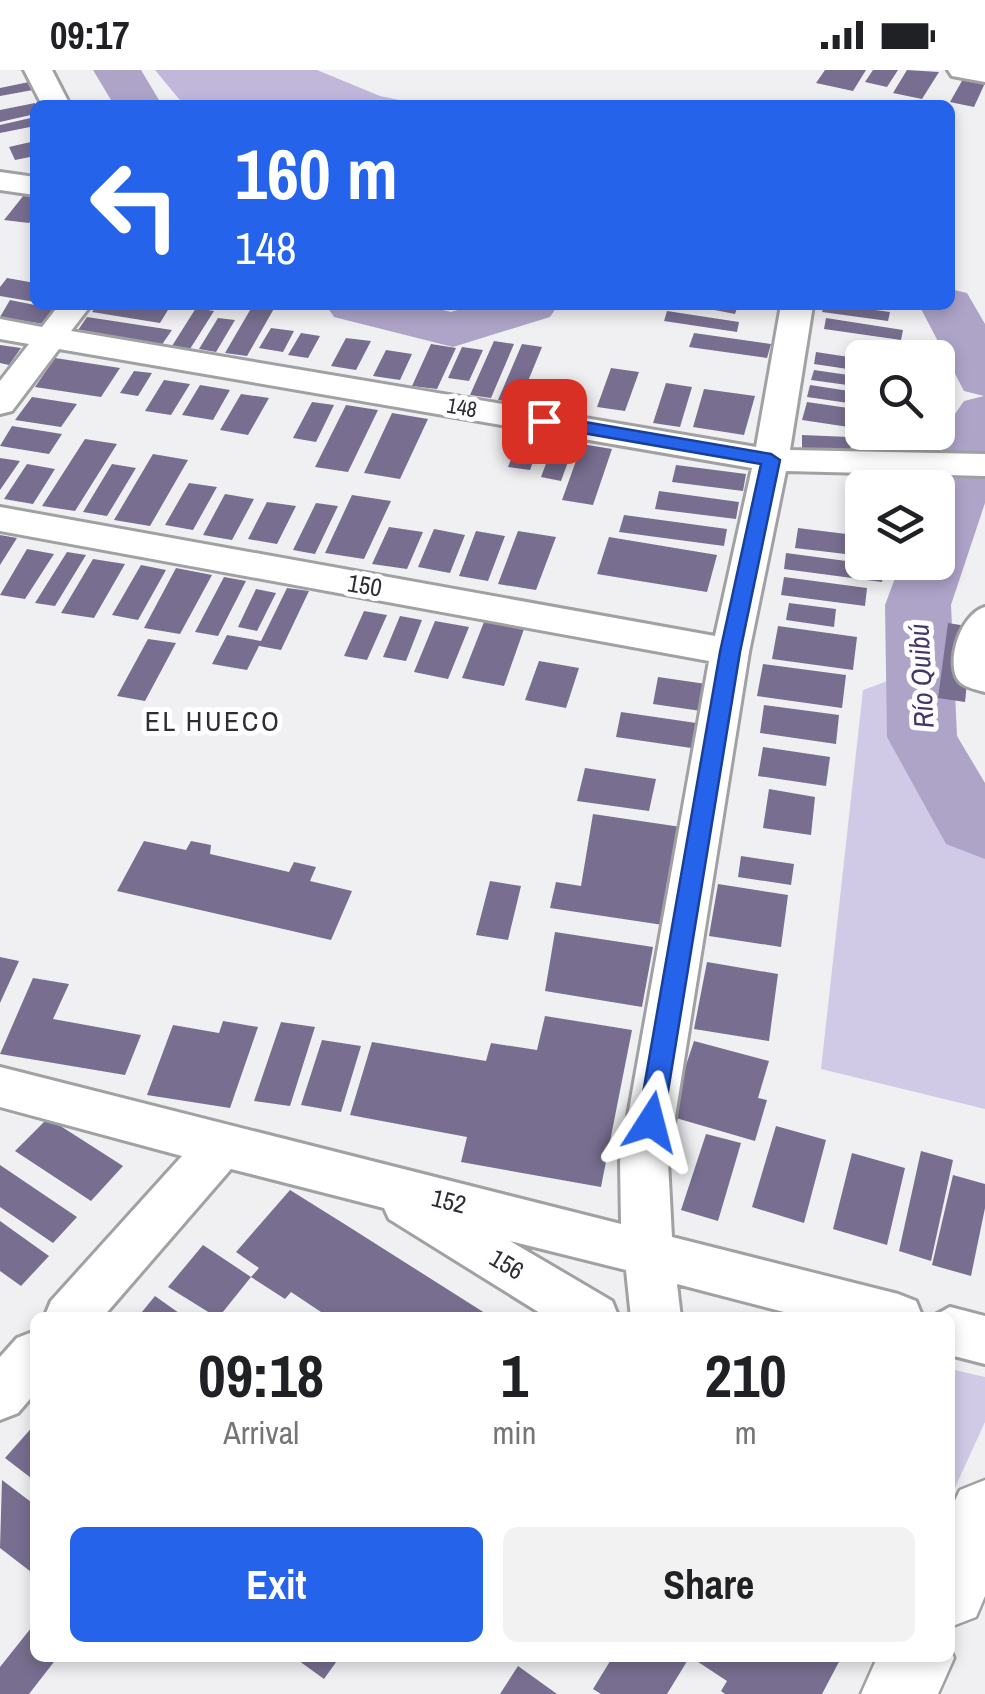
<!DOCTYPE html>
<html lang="en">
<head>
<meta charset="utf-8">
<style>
	:root { --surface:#fff; --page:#f2f2f2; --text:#202124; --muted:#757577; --accent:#2563eb }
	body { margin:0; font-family:"Archivo Narrow",sans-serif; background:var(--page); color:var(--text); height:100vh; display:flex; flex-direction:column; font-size:38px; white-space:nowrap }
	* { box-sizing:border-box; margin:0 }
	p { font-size:32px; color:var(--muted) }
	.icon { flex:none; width:55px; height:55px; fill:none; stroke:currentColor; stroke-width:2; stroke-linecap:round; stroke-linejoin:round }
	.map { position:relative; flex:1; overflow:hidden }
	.side { position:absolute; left:30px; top:1242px; width:925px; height:350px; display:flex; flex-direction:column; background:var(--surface); border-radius:15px; box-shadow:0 5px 15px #0003 }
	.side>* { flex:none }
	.top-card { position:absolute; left:30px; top:30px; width:925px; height:210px; border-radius:15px; box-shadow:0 5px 15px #0003; background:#2563eb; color:#fff; overflow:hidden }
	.buttons { position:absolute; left:845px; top:270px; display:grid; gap:20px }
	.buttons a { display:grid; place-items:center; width:110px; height:110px; border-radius:15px; background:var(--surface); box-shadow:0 5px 15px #0003; font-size:50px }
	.pin { position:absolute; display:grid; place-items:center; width:85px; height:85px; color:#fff; margin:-42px; border-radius:20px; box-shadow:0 5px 15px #0006 }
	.me { position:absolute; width:110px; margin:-55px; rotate:9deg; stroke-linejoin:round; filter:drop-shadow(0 0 8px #0008) }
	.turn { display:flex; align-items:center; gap:35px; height:210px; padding:0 40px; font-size:45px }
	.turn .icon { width:130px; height:130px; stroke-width:2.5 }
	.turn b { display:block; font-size:70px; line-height:85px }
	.eta { display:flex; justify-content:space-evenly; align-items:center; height:170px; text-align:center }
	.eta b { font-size:60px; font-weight:700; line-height:70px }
	.cta { display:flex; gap:20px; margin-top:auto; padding:20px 40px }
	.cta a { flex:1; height:115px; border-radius:15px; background:var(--accent); color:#fff; font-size:40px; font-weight:700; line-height:115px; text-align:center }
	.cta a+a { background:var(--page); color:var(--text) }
	.status { display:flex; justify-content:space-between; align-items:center; height:70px; padding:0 50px; background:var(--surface); direction:ltr }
	.status svg { height:28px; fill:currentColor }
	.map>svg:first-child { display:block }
	.green { fill:#d1cae6 }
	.forest { fill:#c1b7db }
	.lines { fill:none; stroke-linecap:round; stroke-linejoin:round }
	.river { fill:#aea4c8; fill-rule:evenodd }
	.building { fill:#786e90 }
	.minor-casing { stroke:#a1a0a3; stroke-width:6 }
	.tertiary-casing { stroke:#a1a0a3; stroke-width:5 }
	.minor { fill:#fff; fill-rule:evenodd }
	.tertiary { fill:#fff; fill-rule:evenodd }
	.route { fill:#2563eb; stroke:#184099; stroke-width:2.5 }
	.labels { text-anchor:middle; stroke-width:10; stroke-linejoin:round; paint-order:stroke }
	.far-street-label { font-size:22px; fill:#2e2e2f; stroke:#fefdff }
	.street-label { font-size:25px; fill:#2e2e2f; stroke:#fefdff }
	.water-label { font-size:28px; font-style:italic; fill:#463667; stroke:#fefdff }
	.neighbourhood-label { font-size:28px; letter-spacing:2.5px; fill:#2e2e2f; stroke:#fefdff }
</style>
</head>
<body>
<div class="status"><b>09:17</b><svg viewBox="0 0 49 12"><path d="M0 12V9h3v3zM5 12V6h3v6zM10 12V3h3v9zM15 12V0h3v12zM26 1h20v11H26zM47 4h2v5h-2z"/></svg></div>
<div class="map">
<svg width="985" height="1624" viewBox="0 0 985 1624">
	<rect width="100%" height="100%" fill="#f0f0f3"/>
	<path class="green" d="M 939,592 L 937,629 L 977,710 L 985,717 L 985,1039 L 821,999 L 863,620 Z
		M 950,1299 L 985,1307 L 985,1352 L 953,1422 Z"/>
	<path class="forest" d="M 155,0 L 317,0 L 380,26 L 424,35 L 184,35 Z"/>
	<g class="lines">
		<path class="river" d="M 93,0 L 141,0 L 162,35 L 114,35 Z
			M 950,219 L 967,223 L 985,254 L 985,433 L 951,535 L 957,666 L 985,713 L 985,789 L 946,774 L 887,667 L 885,535 L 901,492 L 938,492 L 938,418 L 929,418 L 955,344 L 964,331 L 984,326 L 964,321 L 919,235 L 950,235 Z
			M 326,235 L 421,235 L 451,242 L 474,235 L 558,235 L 550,247 L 453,277 L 334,247 Z"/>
	</g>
	<path class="building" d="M 825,0 L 866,0 L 853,21 L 816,13 Z
		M 873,0 L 898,0 L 887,17 L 865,12 Z
		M 907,0 L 939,2 L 922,29 L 893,23 Z
		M 963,9 L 985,13 L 974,37 L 950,32 Z
		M 29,12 L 33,20 L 0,26 L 0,18 Z
		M 35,33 L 35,44 L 0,52 L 0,40 Z
		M 35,47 L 35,56 L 0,63 L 0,55 Z
		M 35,71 L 35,86 L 15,90 L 9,77 Z
		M 28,120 L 35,121 L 35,145 L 29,153 L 4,150 Z
		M 7,208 L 35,213 L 35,232 L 0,226 L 0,217 Z
		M 10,230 L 35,235 L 55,237 L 44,254 L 0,247 Z
		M 97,235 L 171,235 L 160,253 L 92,242 Z
		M 253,235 L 276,235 L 247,286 L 225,283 Z
		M 689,235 L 738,235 L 735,244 Z
		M 824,235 L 838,235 L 890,242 L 888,251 L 822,242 Z
		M 196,238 L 214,241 L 190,279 L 172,276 Z
		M 667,241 L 739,252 L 737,262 L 664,251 Z
		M 87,247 L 172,260 L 161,276 L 76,263 Z
		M 218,248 L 235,250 L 216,282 L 199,279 Z
		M 826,248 L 903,260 L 901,270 L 824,259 Z
		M 271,258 L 294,261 L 283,282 L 259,278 Z
		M 301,263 L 320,266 L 308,288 L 288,285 Z
		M 694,263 L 771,274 L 767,288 L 689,277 Z
		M 346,268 L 371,271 L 356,300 L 331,296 Z
		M 494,271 L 514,274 L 491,328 L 470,325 Z
		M 431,274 L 456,278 L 437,319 L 412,316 Z
		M 522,274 L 542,277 L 519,333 L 498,330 Z
		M 0,275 L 21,278 L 9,295 L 0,293 Z
		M 462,277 L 483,280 L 469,311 L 448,308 Z
		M 386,280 L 412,284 L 400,310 L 373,306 Z
		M 816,282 L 862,289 L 861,301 L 814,294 Z
		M 55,288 L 120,298 L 101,327 L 35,317 Z
		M 611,298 L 639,302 L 625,341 L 597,337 Z
		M 814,300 L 862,307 L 862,317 L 811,310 Z
		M 134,301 L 152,303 L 138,326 L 120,323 Z
		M 164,310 L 190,314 L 171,345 L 145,341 Z
		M 666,313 L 692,317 L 680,357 L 653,353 Z
		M 200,315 L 230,320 L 213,350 L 182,345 Z
		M 810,315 L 862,323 L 862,335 L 807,327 Z
		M 704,319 L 755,326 L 744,365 L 693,357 Z
		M 241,324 L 269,328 L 248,365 L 220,360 Z
		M 32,327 L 77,334 L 61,357 L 15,350 Z
		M 312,332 L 334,335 L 316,372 L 293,368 Z
		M 807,332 L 862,340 L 862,359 L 802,350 Z
		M 346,335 L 378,340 L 348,402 L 315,397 Z
		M 392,343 L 428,349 L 400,409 L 364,403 Z
		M 12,356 L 62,364 L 49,384 L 0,376 Z
		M 802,365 L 850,367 L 851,384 L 802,381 Z
		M 520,367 L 541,371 L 530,400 L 508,397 Z
		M 85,369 L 117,374 L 75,441 L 42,436 Z
		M 582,374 L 612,379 L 593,435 L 562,430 Z
		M 553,375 L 573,378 L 561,411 L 541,407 Z
		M 153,384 L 188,390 L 150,456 L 114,450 Z
		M 0,388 L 20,391 L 0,420 Z
		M 27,394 L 55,399 L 33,434 L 4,429 Z
		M 112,394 L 136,398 L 107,446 L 83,442 Z
		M 676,395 L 746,404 L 743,421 L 672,412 Z
		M 189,413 L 217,417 L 193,460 L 165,455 Z
		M 659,421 L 739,432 L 736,449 L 655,439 Z
		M 225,424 L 254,429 L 232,470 L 203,465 Z
		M 352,425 L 391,431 L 364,489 L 325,483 Z
		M 267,432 L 296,436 L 277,474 L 248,469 Z
		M 316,433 L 338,436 L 315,484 L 293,480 Z
		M 624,445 L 727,459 L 724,476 L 619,462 Z
		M 389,457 L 423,462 L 407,499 L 372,494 Z
		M 798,458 L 862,466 L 862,486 L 795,478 Z
		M 434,459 L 465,465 L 450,503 L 418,497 Z
		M 476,461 L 505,466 L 488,511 L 459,506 Z
		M 518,461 L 556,467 L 536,520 L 498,514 Z
		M 0,465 L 17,468 L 0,495 Z
		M 609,467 L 717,485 L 707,522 L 597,504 Z
		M 27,479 L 54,484 L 25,529 L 0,525 Z
		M 67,482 L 86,485 L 55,536 L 35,533 Z
		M 786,483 L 884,496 L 882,512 L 784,499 Z
		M 93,489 L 125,494 L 94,548 L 61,543 Z
		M 141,495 L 166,500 L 138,550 L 112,545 Z
		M 176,498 L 212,505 L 180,564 L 144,558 Z
		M 224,507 L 246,511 L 218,566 L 195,562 Z
		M 784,507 L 867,518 L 865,536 L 781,525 Z
		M 287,518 L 309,521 L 281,580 L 259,576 L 247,600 L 212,594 L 227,565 L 261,571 Z
		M 256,519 L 276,523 L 257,561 L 238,557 Z
		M 789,533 L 836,539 L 834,557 L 786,550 Z
		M 364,541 L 387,545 L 367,590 L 344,586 Z
		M 400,546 L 422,550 L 406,591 L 383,587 Z
		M 435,551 L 469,557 L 448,609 L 414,602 Z
		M 484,552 L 524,559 L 504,616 L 462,608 Z
		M 948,553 L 973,557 L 965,632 L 938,628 Z
		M 778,556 L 857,567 L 853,600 L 772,589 Z
		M 148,569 L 176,573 L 145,631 L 117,626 Z
		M 539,591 L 579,598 L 566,638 L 525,630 Z
		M 763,594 L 846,605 L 842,638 L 757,626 Z
		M 658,607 L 706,614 L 701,641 L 653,634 Z
		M 764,635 L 839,645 L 836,674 L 760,663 Z
		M 621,642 L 703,654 L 698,679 L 616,667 Z
		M 763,677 L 830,687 L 826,716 L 758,706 Z
		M 585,698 L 656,709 L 649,741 L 577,731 Z
		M 769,719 L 815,727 L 811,765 L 763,758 Z
		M 593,744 L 681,757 L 663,855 L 550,838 L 556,812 L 581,816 Z
		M 144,771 L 186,780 L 191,771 L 211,775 L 210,784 L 289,802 L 294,792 L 316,797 L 310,811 L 352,821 L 331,870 L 117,821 Z
		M 741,786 L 794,794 L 791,815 L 738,807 Z
		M 490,811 L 521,816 L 508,870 L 476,865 Z
		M 718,814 L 788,825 L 781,877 L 709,866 Z
		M 555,862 L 653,877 L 642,937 L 545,921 Z
		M 0,887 L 19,891 L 0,933 Z
		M 707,892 L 778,904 L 769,971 L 694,959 Z
		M 33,908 L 69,914 L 53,949 L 141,965 L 125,1005 L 0,984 Z
		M 545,946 L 632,960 L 601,1117 L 461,1092 L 467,1067 L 350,1045 L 372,972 L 486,991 L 491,973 L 537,980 Z
		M 223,951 L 258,957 L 230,1038 L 147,1025 L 173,955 L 219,963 Z
		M 281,952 L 315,957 L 290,1036 L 254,1031 Z
		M 322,970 L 361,976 L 341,1042 L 301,1035 Z
		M 694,971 L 769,991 L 758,1028 L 767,1030 L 755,1071 L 669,1046 Z
		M 48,1048 L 123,1096 L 91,1131 L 15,1081 Z
		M 776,1056 L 826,1070 L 804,1153 L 752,1137 Z
		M 706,1064 L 741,1073 L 718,1151 L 681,1140 Z
		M 921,1081 L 953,1090 L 931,1191 L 899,1181 Z
		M 852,1083 L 905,1098 L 887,1175 L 833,1159 Z
		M 0,1095 L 77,1147 L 53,1173 L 0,1137 Z
		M 953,1105 L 985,1114 L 985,1138 L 971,1206 L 932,1195 Z
		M 290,1120 L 346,1155 L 488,1245 L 330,1248 L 291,1222 L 285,1229 L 251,1207 L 259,1198 L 236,1182 Z
		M 0,1151 L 49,1186 L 21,1216 L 0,1201 Z
		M 203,1175 L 251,1207 L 218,1248 L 168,1217 Z
		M 155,1226 L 186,1248 L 137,1248 Z
		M 35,1354 L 35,1411 L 5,1388 Z
		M 2,1410 L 35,1435 L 35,1505 L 0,1478 Z
		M 35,1553 L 35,1588 L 57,1588 L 29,1624 L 0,1624 L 0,1597 Z
		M 295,1588 L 339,1588 L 324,1609 Z
		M 612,1588 L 689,1588 L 667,1624 L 601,1624 L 593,1619 Z
		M 692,1588 L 841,1588 L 822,1624 L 725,1624 L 721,1621 L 727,1611 Z
		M 518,1596 L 557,1624 L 500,1624 Z"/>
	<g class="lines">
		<defs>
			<path id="minor" d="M 24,0 L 52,0 L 70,35 L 42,35 Z
				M 948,0 L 985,0 L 985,12 L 952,6 Z
				M 0,102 L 35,107 L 35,125 L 0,120 Z
				M 59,235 L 91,235 L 71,261 L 756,377 L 781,235 L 813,235 L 790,380 L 985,384 L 985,406 L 786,401 L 749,582 L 668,1091 L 672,1167 L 898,1224 L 916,1231 L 923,1248 L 807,1248 L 677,1214 L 681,1248 L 631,1248 L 626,1200 L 510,1171 L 612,1231 L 619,1248 L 548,1248 L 389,1149 L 384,1138 L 231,1099 L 102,1248 L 44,1248 L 51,1231 L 182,1086 L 0,1037 L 0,997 L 621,1154 L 620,1091 L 709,591 L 0,461 L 0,437 L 715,566 L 752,398 L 59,279 L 12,341 L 0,344 L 0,311 L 29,274 L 0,269 L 0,249 L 42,257 Z
				M 985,537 L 985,622 C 978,620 967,618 961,613 C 944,599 958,545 985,537 Z
				M 950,1237 L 985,1246 L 985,1294 L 950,1285 L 950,1248 L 930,1248 Z
				M 35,1261 L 35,1323 L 18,1343 L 0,1350 L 0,1287 L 17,1268 Z"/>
			<path id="tertiary" d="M 985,1410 L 985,1526 L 976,1547 L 950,1557 L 950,1441 L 960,1420 Z
				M 950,1578 L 954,1588 L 938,1624 L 861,1624 L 877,1588 L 950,1588 Z"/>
		</defs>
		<use href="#minor" class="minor-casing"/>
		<use href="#tertiary" class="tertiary-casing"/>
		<use href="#minor" class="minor"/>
		<use href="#tertiary" class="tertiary"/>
	</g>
	<path class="route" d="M 544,345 L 771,384 L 780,390 L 740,582 L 663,1052 L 660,1060 L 651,1063 L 642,1060 L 638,1052 L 720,582 L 761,394 L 537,355 L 534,351 Z"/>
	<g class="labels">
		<g class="far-street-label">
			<text transform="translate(462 337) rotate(10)" y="8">148</text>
		</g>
		<g class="street-label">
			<text transform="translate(365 515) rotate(10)" y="9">150</text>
			<text transform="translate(449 1131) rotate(14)" y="9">152</text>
			<text transform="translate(507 1194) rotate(31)" y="9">156</text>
		</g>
		<g class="water-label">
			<text transform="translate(921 606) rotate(-93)" y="10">Río Quibú</text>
		</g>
		<g class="neighbourhood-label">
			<text x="213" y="661">EL HUECO</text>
		</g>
	</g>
</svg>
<div class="buttons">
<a><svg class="icon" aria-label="search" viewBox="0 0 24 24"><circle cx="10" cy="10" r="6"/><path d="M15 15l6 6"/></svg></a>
<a><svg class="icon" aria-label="layers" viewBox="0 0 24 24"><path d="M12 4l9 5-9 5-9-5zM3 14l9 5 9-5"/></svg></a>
</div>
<div class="pin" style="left:544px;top:351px;background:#d93025"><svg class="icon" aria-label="arrive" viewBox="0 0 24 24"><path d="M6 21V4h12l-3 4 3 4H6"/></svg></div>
<svg class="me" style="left:651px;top:1052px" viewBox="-20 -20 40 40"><path d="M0-17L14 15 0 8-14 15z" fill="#2563eb" stroke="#fff" stroke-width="4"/></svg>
<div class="top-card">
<div class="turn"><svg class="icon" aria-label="left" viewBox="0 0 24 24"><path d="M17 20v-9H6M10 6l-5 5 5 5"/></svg><div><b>160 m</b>148</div></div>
</div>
<section class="side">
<div class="eta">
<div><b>09:18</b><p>Arrival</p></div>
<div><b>1</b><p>min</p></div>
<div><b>210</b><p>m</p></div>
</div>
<div class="cta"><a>Exit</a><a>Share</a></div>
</section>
</div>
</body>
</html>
